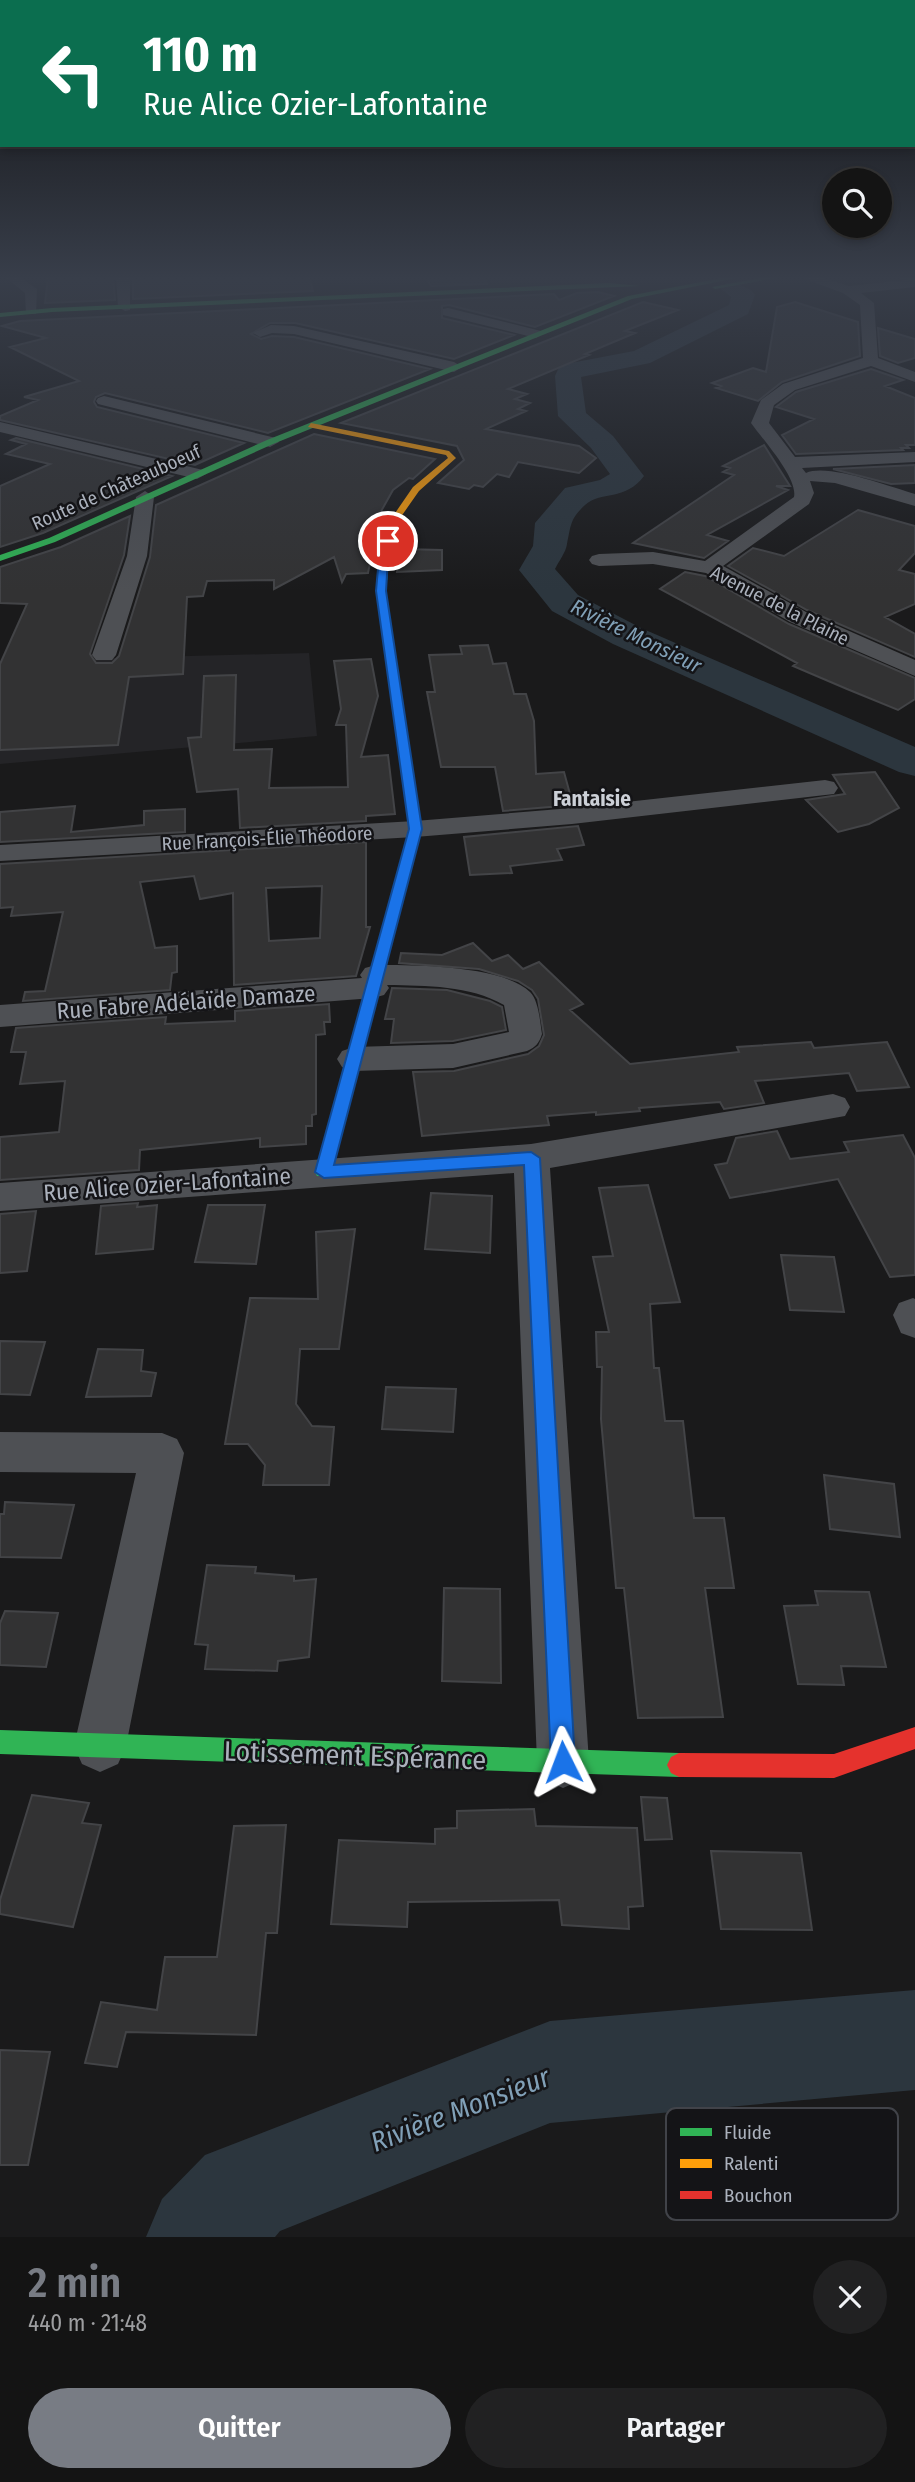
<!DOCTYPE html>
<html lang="fr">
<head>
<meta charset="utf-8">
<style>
	:root { --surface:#141414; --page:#212122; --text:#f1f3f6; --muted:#9d9ea0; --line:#333334; --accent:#787c84 }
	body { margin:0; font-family:"Fira Sans Condensed",sans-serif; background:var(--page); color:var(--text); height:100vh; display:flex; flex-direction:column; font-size:26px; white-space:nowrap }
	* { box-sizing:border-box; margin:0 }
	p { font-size:23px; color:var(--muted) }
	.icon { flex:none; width:38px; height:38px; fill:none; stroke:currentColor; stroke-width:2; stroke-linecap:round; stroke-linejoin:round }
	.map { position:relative; height:2237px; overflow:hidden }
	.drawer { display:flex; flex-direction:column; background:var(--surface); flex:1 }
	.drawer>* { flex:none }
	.guide { position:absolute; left:0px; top:0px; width:915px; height:147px; box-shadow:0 4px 10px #0003,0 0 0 2px var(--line); background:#0b6e4f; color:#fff; overflow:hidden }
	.buttons { position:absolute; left:822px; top:168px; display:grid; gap:14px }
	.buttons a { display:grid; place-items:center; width:70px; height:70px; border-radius:50%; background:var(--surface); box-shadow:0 4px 10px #0003,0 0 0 2px var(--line); font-size:35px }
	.pin { position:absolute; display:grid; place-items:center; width:60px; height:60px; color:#fff; margin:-30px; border:4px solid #fff; border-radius:50%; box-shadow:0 2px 7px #0007 }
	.me { position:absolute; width:77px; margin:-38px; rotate:357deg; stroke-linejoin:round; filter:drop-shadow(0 0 5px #0008) }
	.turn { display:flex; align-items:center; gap:24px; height:147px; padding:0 28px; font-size:32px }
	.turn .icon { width:91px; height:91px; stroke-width:2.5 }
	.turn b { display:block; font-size:49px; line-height:60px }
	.round { display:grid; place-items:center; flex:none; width:74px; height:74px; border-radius:37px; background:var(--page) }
	.summary { display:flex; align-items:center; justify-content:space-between; height:119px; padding:0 28px }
	h1 { font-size:42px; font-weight:600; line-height:52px; color:var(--accent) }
	.primary-button { display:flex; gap:14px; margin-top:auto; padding:14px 28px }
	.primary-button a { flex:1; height:80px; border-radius:42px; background:var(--accent); color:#fff; font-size:28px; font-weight:600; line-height:80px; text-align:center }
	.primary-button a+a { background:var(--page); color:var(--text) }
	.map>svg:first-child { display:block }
	.built { fill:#242427 }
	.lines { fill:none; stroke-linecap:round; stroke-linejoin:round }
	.river { fill:#2c363e; fill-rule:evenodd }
	.building { fill:#323233; stroke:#434447; stroke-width:2; fill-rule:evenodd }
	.street { fill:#4e5054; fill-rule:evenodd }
	.fast { fill:#30b455; fill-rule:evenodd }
	.slow { fill:#ff9f0a; fill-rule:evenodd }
	.jam { fill:#e5322d; fill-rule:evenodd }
	.route { fill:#1a73e8; stroke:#114b97; stroke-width:2 }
	.labels { text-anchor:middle; stroke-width:5; stroke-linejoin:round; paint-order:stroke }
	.far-street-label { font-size:19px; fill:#abb1bc; stroke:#141417 }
	.far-water-label { font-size:21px; font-style:italic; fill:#81a0b7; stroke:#141417 }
	.far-neighbourhood-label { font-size:21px; font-weight:bold; fill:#ccd0d7; stroke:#141417 }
	.street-label { font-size:23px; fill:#abb1bc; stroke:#141417 }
	.near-street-label { font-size:28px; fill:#abb1bc; stroke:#141417 }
	.near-water-label { font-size:28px; font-style:italic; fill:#81a0b7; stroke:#141417 }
	.key { fill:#141417; stroke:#414349; stroke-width:2 }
	.key-label { font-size:19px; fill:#abb1bc }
</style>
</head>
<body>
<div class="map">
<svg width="915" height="2237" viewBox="0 0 915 2237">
	<rect width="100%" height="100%" fill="#1a1a1b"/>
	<path class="built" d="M 309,653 L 317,736 L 0,764 L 0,661 Z"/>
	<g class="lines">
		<path class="river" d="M 733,282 L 751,290 L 755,295 L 748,314 L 650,363 L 581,377 L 586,413 L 613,436 L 644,476 C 626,501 600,491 585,505 C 570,519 571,525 567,544 C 566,552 559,561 555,569 L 578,595 L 641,628 L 915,747 L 915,776 L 899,772 L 613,644 L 552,611 L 519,570 L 533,546 L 535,523 L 565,488 L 600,480 L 610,474 L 591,448 L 558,416 L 555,376 L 560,365 L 634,351 L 729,305 L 731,297 L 721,289 L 725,284 Z
			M 915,1990 L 915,2090 L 550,2123 L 280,2231 L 275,2237 L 146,2237 L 162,2199 L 205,2155 L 550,2021 Z"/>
	</g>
	<path class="building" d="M 48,277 L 113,277 L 115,300 L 45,303 Z
		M 133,277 L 309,277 L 313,291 L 133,299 Z
		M 440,277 L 484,277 L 487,284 L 431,286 L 428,281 L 441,280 Z
		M 598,292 L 614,296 L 535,327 L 449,305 L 442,306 L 442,318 L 514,335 L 454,359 L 295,323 L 270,323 L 251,334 L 261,339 L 272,336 L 294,337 L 430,369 L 268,433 L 105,393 L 96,397 L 94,402 L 97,407 L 244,443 L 195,465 L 0,420 L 0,416 L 38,400 L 24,397 L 79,381 L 10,347 L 46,338 L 2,326 L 20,321 L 554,294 L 559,300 L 577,293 Z
		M 643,302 L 678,310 L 625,331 L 635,333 L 585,354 L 589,355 L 508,389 L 527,394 L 515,399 L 530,403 L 518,409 L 526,411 L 486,429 L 579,446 L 596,458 L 579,473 L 518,462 L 509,477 L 497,474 L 483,487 L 474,485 L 469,489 L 438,483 L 464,460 L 457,446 L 341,423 Z
		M 795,302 L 858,322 L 860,356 L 782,382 L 758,401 L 716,388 L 721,386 L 712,383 L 753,368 L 766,372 L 777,307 Z
		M 878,328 L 915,339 L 915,358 L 898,363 L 880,356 Z
		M 871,369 L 903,380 L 885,386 L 915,398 L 915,445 L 906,445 L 909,448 L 901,448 L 903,450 L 796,454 L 782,435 L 814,419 L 776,407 L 796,392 Z
		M 314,434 L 435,459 L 413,479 L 409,478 L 393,490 L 361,547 L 373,548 L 368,573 L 346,574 L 342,582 L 334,557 L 274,589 L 274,580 L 207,581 L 203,596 L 187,597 L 183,674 L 129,677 L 118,745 L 0,750 L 0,664 L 27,604 L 0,603 L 0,567 L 61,547 L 130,516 L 124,555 L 90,654 L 96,663 L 112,663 L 119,656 L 150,557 L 156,505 Z
		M 16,438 L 172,476 L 43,533 L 0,547 L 0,486 L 50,464 L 6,454 L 26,444 L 11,440 Z
		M 764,445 L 790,486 L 776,486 L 788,490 L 707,535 L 728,541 L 704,558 L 633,543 L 734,475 L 723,472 L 730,468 L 723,466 Z
		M 915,465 L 915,483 L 891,484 L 833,469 Z
		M 858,510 L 915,526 L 915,553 L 899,570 L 915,574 L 915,604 L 885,617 L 915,634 L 915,657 L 807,610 L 728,566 L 753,548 L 784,556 Z
		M 400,549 L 442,550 L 442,570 L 397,572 Z
		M 685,572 L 705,576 L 789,624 L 915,678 L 915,699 L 898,710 L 847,689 L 793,666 L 797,663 L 660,589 Z
		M 488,645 L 493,664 L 506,663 L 514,694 L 526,694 L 534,721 L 536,774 L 564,772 L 573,805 L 503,811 L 495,767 L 441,767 L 427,692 L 435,692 L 429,655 L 462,654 L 460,646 Z
		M 371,659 L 378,696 L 361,757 L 388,755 L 395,814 L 366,816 L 366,821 L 240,828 L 238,789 L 197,792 L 188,738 L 201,737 L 204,676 L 236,675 L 234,750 L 272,749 L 269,788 L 348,787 L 346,725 L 336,725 L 341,709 L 334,661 Z
		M 875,772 L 899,808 L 869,824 L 838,832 L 806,800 L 845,794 L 833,775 Z
		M 75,806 L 71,832 L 144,825 L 144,811 L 185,809 L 185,832 L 0,842 L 0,812 Z
		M 578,826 L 584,845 L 557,849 L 562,860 L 510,866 L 512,873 L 470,875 L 464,837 Z
		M 366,842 L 366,927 L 370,927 L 356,976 L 234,985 L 233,893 L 200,899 L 194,876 L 140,882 L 155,948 L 177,946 L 177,972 L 172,973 L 170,990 L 23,1001 L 25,992 L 45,991 L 63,912 L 11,916 L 13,907 L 0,908 L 0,864 ZM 322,886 L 320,938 L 269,941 L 266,888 Z
		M 473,943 L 492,961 L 508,955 L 523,969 L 539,962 L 583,1004 L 570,1010 L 630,1064 L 739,1052 L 737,1047 L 811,1042 L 814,1048 L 887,1042 L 909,1087 L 857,1091 L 849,1073 L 755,1081 L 764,1103 L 724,1109 L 720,1102 L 639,1108 L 640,1111 L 596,1115 L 596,1112 L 547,1116 L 549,1125 L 422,1136 L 413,1072 L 454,1071 L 528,1054 L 539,1046 L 544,1035 L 538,999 L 532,990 L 518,981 L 479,969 L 399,963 L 401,953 L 442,955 Z
		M 392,988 L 447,990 L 490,1001 L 502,1007 L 506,1030 L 453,1041 L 391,1043 L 394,1019 L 385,1019 Z
		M 329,1004 L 330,1022 L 324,1022 L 325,1034 L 316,1035 L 316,1114 L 312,1115 L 312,1126 L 306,1126 L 306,1144 L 260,1147 L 260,1138 L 140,1150 L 139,1170 L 0,1180 L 0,1137 L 59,1132 L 65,1081 L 20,1084 L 26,1052 L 11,1052 L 16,1028 L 166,1017 L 165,1024 L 235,1021 L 235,1011 Z
		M 777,1131 L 790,1159 L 849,1152 L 844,1142 L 903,1135 L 915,1158 L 915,1275 L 890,1277 L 838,1179 L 730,1198 L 715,1165 L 727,1163 L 736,1138 Z
		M 648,1185 L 680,1302 L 650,1304 L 654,1368 L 659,1368 L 665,1421 L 683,1421 L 694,1518 L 724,1518 L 734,1588 L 705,1588 L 723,1717 L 638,1718 L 624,1588 L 616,1588 L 601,1419 L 602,1367 L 597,1367 L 596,1332 L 609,1332 L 593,1257 L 613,1256 L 599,1188 Z
		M 431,1193 L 492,1196 L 490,1253 L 425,1249 Z
		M 138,1203 L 137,1207 L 157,1205 L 153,1249 L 96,1254 L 101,1206 Z
		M 208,1205 L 265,1205 L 256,1264 L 195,1262 Z
		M 36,1211 L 27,1271 L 0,1273 L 0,1214 Z
		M 355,1229 L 339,1349 L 300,1349 L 296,1404 L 312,1426 L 334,1427 L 329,1485 L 263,1485 L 265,1465 L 248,1444 L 225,1444 L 250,1298 L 318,1299 L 316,1232 Z
		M 781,1255 L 834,1257 L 844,1312 L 790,1310 Z
		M 0,1341 L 45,1342 L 30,1395 L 0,1394 Z
		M 98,1349 L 143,1350 L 141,1371 L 156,1373 L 151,1396 L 86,1397 Z
		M 386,1387 L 456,1389 L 453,1432 L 382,1429 Z
		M 824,1475 L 894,1484 L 900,1537 L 830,1529 Z
		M 5,1502 L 74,1505 L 61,1558 L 0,1557 L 0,1514 L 4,1514 Z
		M 207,1565 L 256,1567 L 255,1573 L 294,1576 L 294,1581 L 316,1579 L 309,1657 L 278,1661 L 277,1671 L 205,1669 L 208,1645 L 195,1644 Z
		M 444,1588 L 500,1589 L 501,1683 L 442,1681 Z
		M 815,1591 L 869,1592 L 886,1667 L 841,1666 L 844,1685 L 798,1684 L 784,1606 L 818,1605 Z
		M 5,1611 L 58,1613 L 46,1667 L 0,1665 L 0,1623 Z
		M 32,1795 L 89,1803 L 82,1823 L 101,1825 L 73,1927 L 0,1914 L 0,1900 Z
		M 641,1797 L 667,1798 L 672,1839 L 645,1840 Z
		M 534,1809 L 536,1826 L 637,1828 L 643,1906 L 628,1907 L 629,1929 L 562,1925 L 559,1900 L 408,1902 L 407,1927 L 331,1924 L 339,1840 L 435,1844 L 435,1829 L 457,1828 L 457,1811 Z
		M 286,1825 L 277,1933 L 266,1933 L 256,2035 L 126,2032 L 117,2067 L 85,2063 L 101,2002 L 157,2010 L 165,1957 L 217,1957 L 234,1826 Z
		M 711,1851 L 801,1853 L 812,1930 L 721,1929 Z
		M 0,2050 L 50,2052 L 28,2165 L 0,2165 Z"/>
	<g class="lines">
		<path class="street" d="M 5,277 L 20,277 L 37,289 L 36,314 L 26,314 L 25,293 Z
			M 116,277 L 130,277 L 130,310 L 125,311 L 118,307 Z
			M 821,277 L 849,286 L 915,279 L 915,287 L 861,293 L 874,303 L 878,358 L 915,372 L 915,382 L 871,366 L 795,390 L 774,405 L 769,423 L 795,457 L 915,452 L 915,462 L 802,468 L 806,473 C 828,463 890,487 915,494 L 915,506 L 835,483 L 810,481 L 814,493 L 809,504 L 723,566 L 806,612 L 915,660 L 915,676 L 790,622 L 706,573 L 653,564 L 599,566 L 592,564 L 589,560 L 592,556 L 599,554 L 653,552 L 705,561 L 794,497 C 798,478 763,440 751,423 L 761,400 L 783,384 L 863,358 L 860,305 L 843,293 L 802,278 Z
			M 448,308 L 541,331 L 543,334 L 536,338 L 443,315 L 443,309 Z
			M 271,325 L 294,326 L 454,362 L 462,367 L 454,372 L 294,334 L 272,333 L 260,337 L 253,333 Z
			M 104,396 L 276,438 L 279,442 L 270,447 L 98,404 L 96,401 L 98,398 Z
			M 0,422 L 203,470 L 206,474 L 197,479 L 0,432 Z
			M 145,491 L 154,497 L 147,556 L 116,655 L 112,660 L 96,660 L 92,655 L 127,556 L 136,497 Z
			M 825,780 L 834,782 L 838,788 L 834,794 L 572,824 L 415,837 L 0,861 L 0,845 L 415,821 L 572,808 Z
			M 376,965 C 414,965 502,965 530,992 C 539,1001 540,1022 542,1034 C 539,1043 536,1047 527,1051 L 453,1068 L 354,1071 L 342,1067 L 337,1059 L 342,1051 L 354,1047 L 453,1044 L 509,1032 L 504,1005 C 469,985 427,986 387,985 L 389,988 L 384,995 L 373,998 L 0,1027 L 0,1005 L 362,978 L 360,975 L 365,968 Z
			M 833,1094 L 845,1098 L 850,1107 L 845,1116 L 550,1168 L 589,1762 L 581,1780 L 563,1788 L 545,1780 L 537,1762 L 514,1173 L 0,1211 L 0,1183 L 531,1144 Z
			M 913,1298 L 915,1299 L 915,1338 L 901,1333 L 893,1315 L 899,1303 Z
			M 0,1432 L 162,1433 L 177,1439 L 184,1453 L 126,1746 L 118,1764 L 100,1772 L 82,1764 L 74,1746 L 136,1473 L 0,1472 Z"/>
		<path class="fast" d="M 727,277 L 742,277 L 632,299 L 273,444 L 55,542 L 0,561 L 0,555 L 49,538 L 267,440 L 628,296 Z
			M 765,277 L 782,277 L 715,289 L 712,287 Z
			M 799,277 L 827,277 L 824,279 Z
			M 899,277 L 915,278 L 915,282 L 900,278 Z
			M 609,283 L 640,286 L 52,312 L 0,317 L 0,313 L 52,308 Z
			M 395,516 L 399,519 L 390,552 L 386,591 L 421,829 L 331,1172 L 329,1176 L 317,1176 L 315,1172 L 409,829 L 376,591 L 380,552 L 391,519 Z
			M 0,1730 L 679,1753 L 687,1757 L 691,1765 L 687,1773 L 679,1777 L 0,1754 Z"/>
		<path class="slow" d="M 311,423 L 449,451 L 456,458 L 419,491 L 398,521 L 395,522 L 391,519 L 413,487 L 448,458 L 446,455 L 308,427 Z"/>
		<path class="jam" d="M 915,1727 L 915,1749 L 834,1778 L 679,1777 L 671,1773 L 667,1765 L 671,1757 L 679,1753 L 834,1754 Z"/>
	</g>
	<linearGradient id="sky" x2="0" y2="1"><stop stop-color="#0e0e0f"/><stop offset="0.47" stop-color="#383e4a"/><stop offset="1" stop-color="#383e4a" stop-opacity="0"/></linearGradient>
	<rect width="915" height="591" fill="url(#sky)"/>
	<path class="route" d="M 388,538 L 393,541 L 388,558 L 386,591 L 422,829 L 334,1165 L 531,1152 L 540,1158 L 575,1762 L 571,1770 L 563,1774 L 554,1770 L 551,1762 L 524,1165 L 324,1178 L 315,1172 L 409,829 L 376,591 L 379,558 L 384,541 Z"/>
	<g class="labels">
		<g class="far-street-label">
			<text transform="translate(116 487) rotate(-24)" y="7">Route de Châteauboeuf</text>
			<text transform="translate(780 605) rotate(27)" y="7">Avenue de la Plaine</text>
			<text transform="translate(267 838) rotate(-3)" y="7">Rue François-Élie Théodore</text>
		</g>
		<g class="far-water-label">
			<text transform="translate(636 636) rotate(26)" y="7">Rivière Monsieur</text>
		</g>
		<g class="far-neighbourhood-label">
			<text x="592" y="806">Fantaisie</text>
		</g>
		<g class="street-label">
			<text transform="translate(186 1002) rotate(-4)" y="8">Rue Fabre Adélaïde Damaze</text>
			<text transform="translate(167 1184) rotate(-4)" y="8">Rue Alice Ozier-Lafontaine</text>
		</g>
		<g class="near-street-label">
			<text transform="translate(355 1755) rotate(2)" y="10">Lotissement Espérance</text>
		</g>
		<g class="near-water-label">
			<text transform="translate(460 2109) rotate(-21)" y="10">Rivière Monsieur</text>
		</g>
	</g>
	<rect x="666" y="2108" width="232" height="112" rx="10" class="key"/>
	<rect x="680" y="2128" width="32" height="8" fill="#30b455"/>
	<rect x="680" y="2159" width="32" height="9" fill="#ff9f0a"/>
	<rect x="680" y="2191" width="32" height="8" fill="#e5322d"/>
	<g class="key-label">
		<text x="724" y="2139">Fluide</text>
		<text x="724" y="2170">Ralenti</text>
		<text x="724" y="2202">Bouchon</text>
	</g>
</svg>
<div class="buttons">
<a><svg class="icon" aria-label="search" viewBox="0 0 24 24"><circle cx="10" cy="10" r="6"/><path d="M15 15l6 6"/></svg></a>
</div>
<div class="pin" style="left:388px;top:541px;background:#d93025"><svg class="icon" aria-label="arrive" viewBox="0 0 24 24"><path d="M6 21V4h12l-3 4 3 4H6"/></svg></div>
<svg class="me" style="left:563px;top:1762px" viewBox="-20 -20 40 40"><path d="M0-17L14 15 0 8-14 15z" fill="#1a73e8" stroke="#fff" stroke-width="4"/></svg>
<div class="guide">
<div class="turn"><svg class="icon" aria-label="left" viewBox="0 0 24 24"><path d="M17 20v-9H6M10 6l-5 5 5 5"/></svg><div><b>110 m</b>Rue Alice Ozier-Lafontaine</div></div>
</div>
</div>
<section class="drawer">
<div class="summary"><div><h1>2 min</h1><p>440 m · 21:48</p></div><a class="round"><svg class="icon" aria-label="close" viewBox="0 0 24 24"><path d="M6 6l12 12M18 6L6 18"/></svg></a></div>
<div class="primary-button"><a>Quitter</a><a>Partager</a></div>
</section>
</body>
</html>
